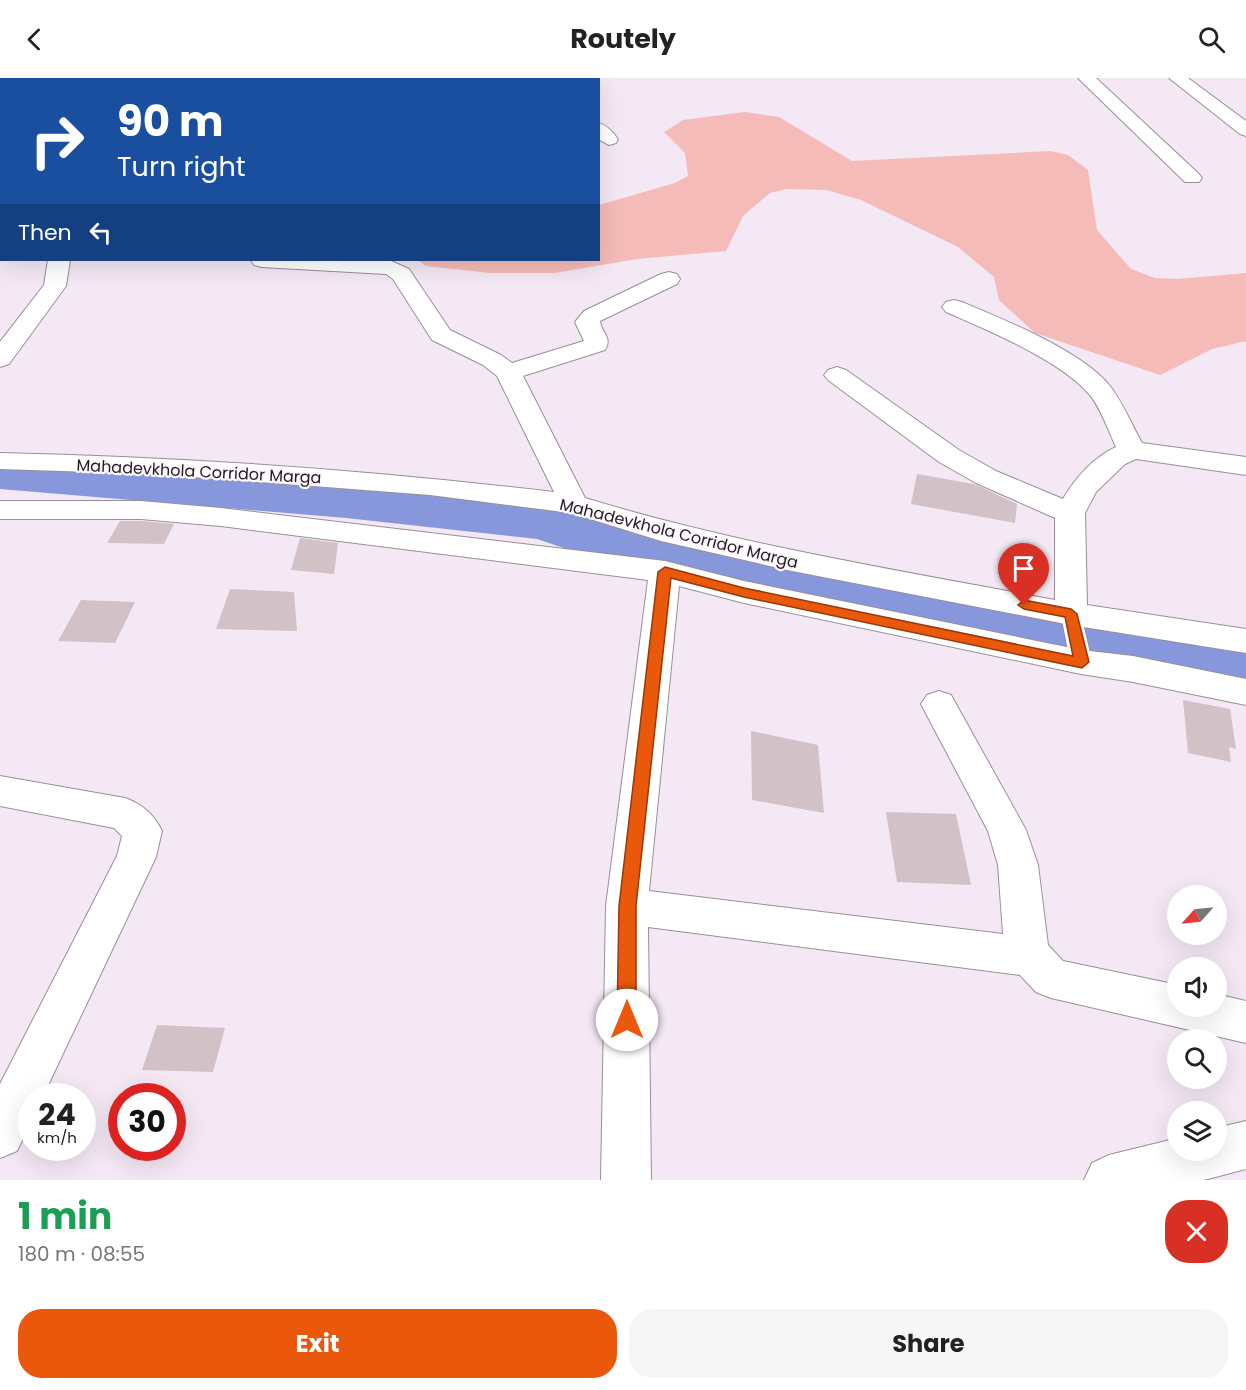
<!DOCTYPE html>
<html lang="en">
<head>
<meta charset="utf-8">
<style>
	:root { --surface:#fff; --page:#f6f6f6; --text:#222; --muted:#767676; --accent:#ea580c }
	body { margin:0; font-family:Poppins,sans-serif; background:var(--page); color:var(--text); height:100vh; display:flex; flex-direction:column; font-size:22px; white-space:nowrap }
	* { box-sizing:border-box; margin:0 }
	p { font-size:20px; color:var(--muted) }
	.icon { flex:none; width:33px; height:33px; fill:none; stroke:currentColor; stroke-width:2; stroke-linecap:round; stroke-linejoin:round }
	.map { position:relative; height:1102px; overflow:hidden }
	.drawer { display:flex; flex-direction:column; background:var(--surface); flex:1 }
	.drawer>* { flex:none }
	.guide { position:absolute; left:0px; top:0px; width:600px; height:183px; box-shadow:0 6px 24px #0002; background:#1a4fa0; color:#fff; overflow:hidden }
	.needle { width:39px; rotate:243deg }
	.fabs { position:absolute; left:1167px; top:807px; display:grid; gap:12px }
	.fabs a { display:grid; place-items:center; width:60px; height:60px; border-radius:50%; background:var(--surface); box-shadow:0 6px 24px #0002; font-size:30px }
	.speed { position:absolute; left:18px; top:1005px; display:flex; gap:12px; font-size:30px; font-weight:700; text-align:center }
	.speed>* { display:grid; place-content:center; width:78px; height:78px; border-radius:50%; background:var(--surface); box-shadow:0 6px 24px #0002; line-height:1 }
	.speed small { font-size:15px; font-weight:400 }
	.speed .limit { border:9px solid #d22; background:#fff; color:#111 }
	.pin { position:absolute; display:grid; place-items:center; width:51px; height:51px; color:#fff; margin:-62px -26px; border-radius:50% 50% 50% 0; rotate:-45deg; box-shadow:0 0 6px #0007 }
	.pin .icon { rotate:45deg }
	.me { position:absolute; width:66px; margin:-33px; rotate:0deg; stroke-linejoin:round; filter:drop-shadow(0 0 4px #0008) }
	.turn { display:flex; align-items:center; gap:21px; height:126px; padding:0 18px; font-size:27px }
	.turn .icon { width:78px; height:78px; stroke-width:2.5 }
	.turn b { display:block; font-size:42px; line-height:51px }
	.then { display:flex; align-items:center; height:57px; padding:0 18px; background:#0003; gap:12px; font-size:22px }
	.round { display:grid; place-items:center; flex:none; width:63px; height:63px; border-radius:24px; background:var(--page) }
	.overview { display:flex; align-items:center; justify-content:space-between; height:102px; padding:0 18px }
	h1 { font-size:36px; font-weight:700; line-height:45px; color:#1e9e55 }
	.action { display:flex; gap:12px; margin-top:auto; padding:12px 18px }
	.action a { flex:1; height:69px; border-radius:24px; background:var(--accent); color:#fff; font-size:24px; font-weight:700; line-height:69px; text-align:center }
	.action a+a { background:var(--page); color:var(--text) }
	header { display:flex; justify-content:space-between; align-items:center; height:78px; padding:0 18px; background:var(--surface); font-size:27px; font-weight:700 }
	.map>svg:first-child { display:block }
	.green { fill:#f5bbb8 }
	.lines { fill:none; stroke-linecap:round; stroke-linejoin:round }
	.river { fill:#8698db; fill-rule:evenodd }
	.building { fill:#d2c1c7 }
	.lane-casing { stroke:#998e99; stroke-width:2 }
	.street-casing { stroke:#998e99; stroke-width:2 }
	.lane { fill:#fff; fill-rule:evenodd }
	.street { fill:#fff; fill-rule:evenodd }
	.route { fill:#ea580c; stroke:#983908; stroke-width:1.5 }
	.labels { text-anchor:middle; stroke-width:4.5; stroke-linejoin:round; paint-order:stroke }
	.street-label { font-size:16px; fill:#211c21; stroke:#fff7fe }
</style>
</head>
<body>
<header><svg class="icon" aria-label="back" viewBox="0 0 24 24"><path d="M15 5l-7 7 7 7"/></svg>Routely<svg class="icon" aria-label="search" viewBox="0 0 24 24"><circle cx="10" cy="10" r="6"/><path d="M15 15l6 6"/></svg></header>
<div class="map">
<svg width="1246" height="1102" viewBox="0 0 1246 1102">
	<rect width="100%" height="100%" fill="#f4e8f4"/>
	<path class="green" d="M 745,34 L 779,39 L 852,83 L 1051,73 L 1068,77 L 1088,92 L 1097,152 L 1131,191 L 1155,200 L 1177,201 L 1246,195 L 1246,263 L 1212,271 L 1160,297 L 1035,255 L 999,222 L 994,199 L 958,169 L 861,122 L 826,112 L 786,111 L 770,115 L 743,138 L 726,173 L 637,181 L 555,195 L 490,195 L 426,188 L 417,182 L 598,182 L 599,127 L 675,105 L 688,98 L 685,75 L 664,54 L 683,42 Z"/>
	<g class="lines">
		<path class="river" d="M 0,375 L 346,402 L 546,422 L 623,447 L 755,474 L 1246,566 L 1246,618 L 755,518 L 611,486 L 537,461 L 346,440 L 0,411 Z"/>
	</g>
	<path class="building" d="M 917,396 L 974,406 L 1017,426 L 1015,445 L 911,426 Z
		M 120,443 L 141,443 L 174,446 L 164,466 L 107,465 Z
		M 300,460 L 338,465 L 334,496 L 291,492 Z
		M 230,511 L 294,514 L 297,553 L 216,551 Z
		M 81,522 L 135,524 L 115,565 L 58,563 Z
		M 1183,622 L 1230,631 L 1236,671 L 1229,669 L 1231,684 L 1188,675 Z
		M 751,653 L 818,667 L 824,735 L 752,722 Z
		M 886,734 L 956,736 L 971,807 L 897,804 Z
		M 157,947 L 225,950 L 213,994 L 142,992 Z"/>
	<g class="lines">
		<defs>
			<path id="lane" d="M 1071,529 L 1078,531 L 1081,536 L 1092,584 L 1089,590 L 1081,592 L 1073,590 L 1070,584 L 1061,536 L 1064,531 Z"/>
			<path id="street" d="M 120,0 L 142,0 L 143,2 L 121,2 Z
				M 544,0 L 560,0 L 561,2 L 544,2 Z
				M 1078,0 L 1096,0 L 1199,96 L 1202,100 L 1199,104 L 1185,104 Z
				M 1169,0 L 1188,0 L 1246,43 L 1246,58 L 1240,56 Z
				M 598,45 C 607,47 613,54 618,61 L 616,65 L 609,67 L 598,61 Z
				M 0,128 L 2,128 L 2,141 L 0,141 Z
				M 48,182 L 70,182 L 66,208 L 9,286 L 0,289 L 0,264 L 44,207 Z
				M 251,182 L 362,182 L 391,183 L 409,191 L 450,252 L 501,277 L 512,285 L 584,263 L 575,244 L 584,233 L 661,196 L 669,194 L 677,196 L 680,201 L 677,206 L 600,243 C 601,254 613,260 605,272 L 523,298 L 585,420 C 739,467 897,492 1055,522 L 1055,440 L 976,405 L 939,384 L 828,302 L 824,297 L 828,292 L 837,289 L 846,292 L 959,372 L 996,393 L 1063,421 C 1075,400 1094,379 1116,369 C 1108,352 1101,330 1089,316 C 1060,282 987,252 946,234 L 942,229 L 946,224 L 954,222 L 962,224 C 1005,242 1082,273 1110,308 C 1123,325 1132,347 1142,365 L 1246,379 L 1246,397 L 1136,381 L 1125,386 L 1096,414 L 1085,435 L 1087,527 L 1246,551 L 1246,575 L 1071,547 L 792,493 L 661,463 L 571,435 L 430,417 L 154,396 L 0,391 L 0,375 C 186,379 369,392 554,414 L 497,298 L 483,287 L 432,262 L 393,201 L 386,196 L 262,189 L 254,187 Z
				M 0,423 L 141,423 L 221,430 L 665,483 L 744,503 L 1081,572 L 1133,578 L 1246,601 L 1246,627 L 1133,604 L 1081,596 L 744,525 L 679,508 L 649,813 L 1003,856 L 998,787 L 988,753 L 921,626 L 927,617 L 939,613 L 951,617 L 1026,752 L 1038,787 L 1048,867 L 1063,883 L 1178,907 L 1178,928 L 1216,928 L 1216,916 L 1246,923 L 1246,965 L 1051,920 L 1036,914 L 1020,897 L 648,849 L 651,1102 L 601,1102 L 606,828 L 648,502 L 221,448 L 141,441 L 0,441 Z
				M 0,698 L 125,720 C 142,726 154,736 162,753 L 156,779 L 43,1018 L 32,1018 L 32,1042 L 17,1073 L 0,1080 L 0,1006 L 117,778 L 122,758 L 114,750 L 0,728 Z
				M 1246,1043 L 1246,1091 L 1204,1102 L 1084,1102 L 1092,1085 L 1109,1077 L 1178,1060 L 1178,1072 L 1216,1072 L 1216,1050 Z"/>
		</defs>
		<use href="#lane" class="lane-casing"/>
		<use href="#street" class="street-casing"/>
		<use href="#lane" class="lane"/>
		<use href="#street" class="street"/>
	</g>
	<path class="route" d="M 665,489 L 744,510 L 1073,578 L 1065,539 L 1024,531 L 1018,527 L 1024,522 L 1071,531 L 1077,536 L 1089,584 L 1082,590 L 744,519 L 671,500 L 636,828 L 636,942 L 633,948 L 627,951 L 620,948 L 617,942 L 619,828 L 658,494 Z"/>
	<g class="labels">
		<g class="street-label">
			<text transform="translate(199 393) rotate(3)" y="6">Mahadevkhola Corridor Marga</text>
			<text transform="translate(679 455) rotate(14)" y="6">Mahadevkhola Corridor Marga</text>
		</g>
	</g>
</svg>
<div class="fabs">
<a><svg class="needle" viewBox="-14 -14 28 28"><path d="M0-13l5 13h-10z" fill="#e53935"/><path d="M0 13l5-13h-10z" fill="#767676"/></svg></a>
<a><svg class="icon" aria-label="sound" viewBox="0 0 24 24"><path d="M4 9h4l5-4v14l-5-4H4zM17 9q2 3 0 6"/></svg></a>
<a><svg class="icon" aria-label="search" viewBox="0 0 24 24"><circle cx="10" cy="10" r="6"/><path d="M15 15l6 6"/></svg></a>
<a><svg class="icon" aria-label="layers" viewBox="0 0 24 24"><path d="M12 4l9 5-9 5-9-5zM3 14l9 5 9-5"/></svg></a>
</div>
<div class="speed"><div>24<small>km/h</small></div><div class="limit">30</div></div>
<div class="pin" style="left:1024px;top:527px;background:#d93025"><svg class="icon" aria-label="arrive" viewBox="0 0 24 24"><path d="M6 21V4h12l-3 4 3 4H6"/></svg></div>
<svg class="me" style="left:627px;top:942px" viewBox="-20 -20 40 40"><circle r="19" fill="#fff"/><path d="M0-13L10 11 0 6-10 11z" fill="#ea580c"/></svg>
<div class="guide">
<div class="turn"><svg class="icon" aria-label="right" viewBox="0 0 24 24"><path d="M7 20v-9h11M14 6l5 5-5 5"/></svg><div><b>90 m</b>Turn right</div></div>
<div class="then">Then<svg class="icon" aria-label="left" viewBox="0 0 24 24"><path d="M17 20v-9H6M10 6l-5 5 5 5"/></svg></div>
</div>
</div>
<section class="drawer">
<div class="overview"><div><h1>1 min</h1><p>180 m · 08:55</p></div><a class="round" style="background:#d93025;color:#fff"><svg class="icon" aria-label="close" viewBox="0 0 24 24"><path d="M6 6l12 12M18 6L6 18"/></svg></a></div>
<div class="action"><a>Exit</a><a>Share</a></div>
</section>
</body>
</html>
